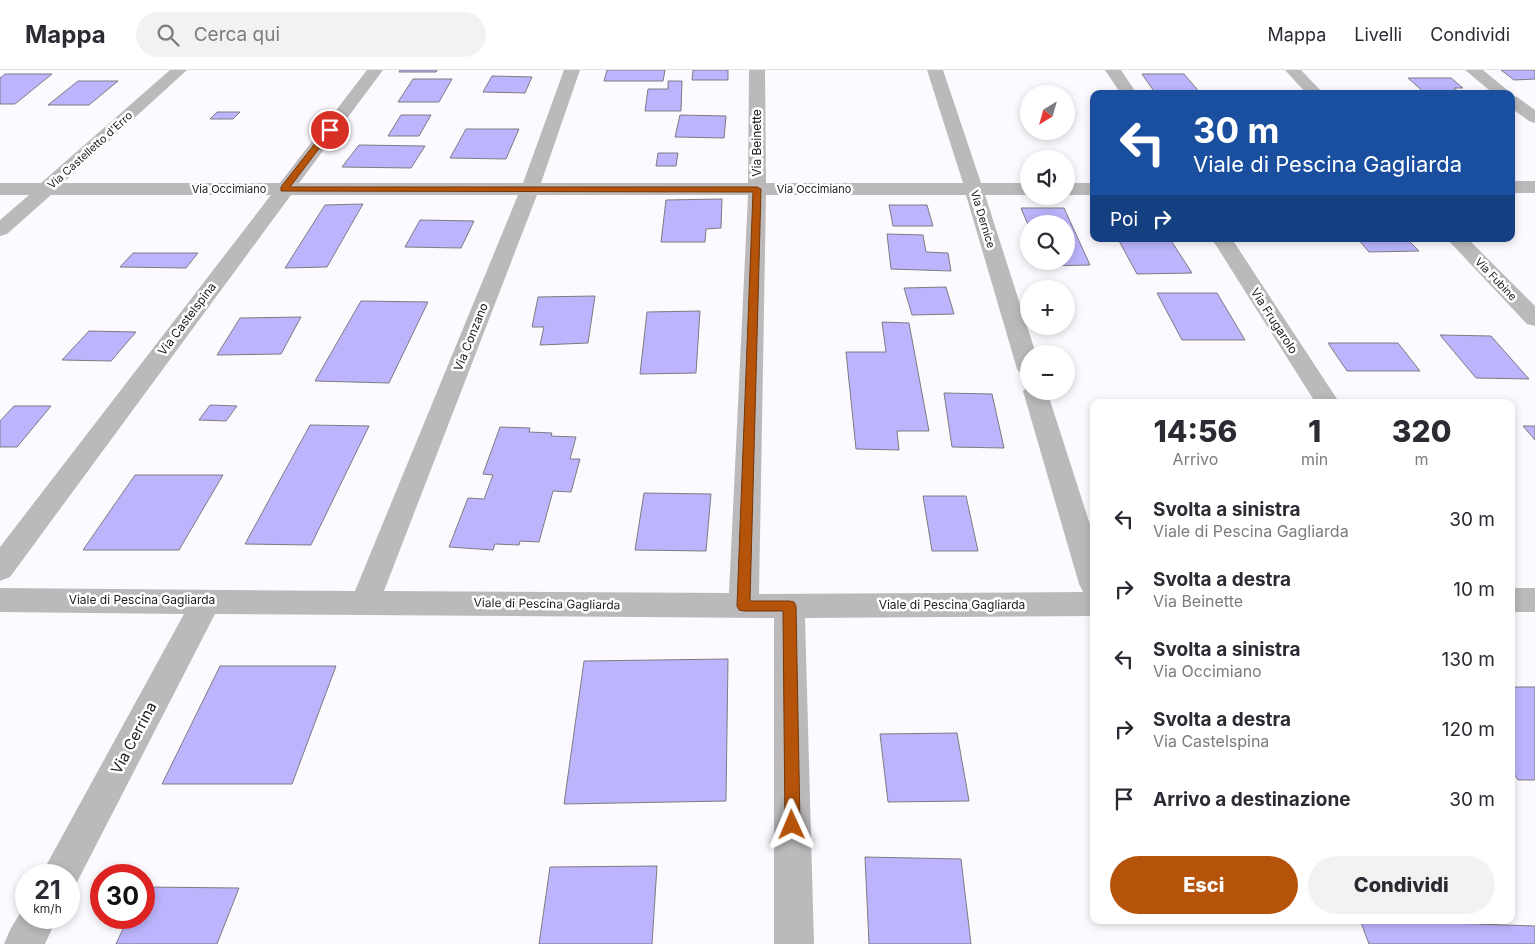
<!DOCTYPE html>
<html lang="it">
<head>
<meta charset="utf-8">
<style>
	:root { --surface:#fff; --page:#f2f2f3; --text:#2b2b33; --muted:#7c7c81; --line:#e1e1e2; --accent:#b45309 }
	body { margin:0; font-family:Inter,sans-serif; background:var(--page); color:var(--text); height:100vh; display:flex; flex-direction:column; font-size:19px; white-space:nowrap }
	* { box-sizing:border-box; margin:0 }
	p { font-size:16px; color:var(--muted) }
	.icon { flex:none; width:28px; height:28px; fill:none; stroke:currentColor; stroke-width:2; stroke-linecap:round; stroke-linejoin:round }
	.map { position:relative; flex:1; overflow:hidden }
	.sheet { position:absolute; left:1090px; top:329px; width:425px; height:525px; display:flex; flex-direction:column; background:var(--surface); border-radius:10px; box-shadow:0 2px 8px #0003 }
	.sheet>* { flex:none }
	.hud { position:absolute; left:1090px; top:20px; width:425px; height:152px; border-radius:10px; box-shadow:0 2px 8px #0003; background:#1a4fa0; color:#fff; overflow:hidden }
	.needle { width:32px; rotate:217deg }
	.buttons { position:absolute; left:1020px; top:15px; display:grid; gap:10px }
	.buttons a { display:grid; place-items:center; width:55px; height:55px; border-radius:50%; background:var(--surface); box-shadow:0 2px 8px #0003; font-size:25px }
	.speed { position:absolute; left:15px; top:794px; display:flex; gap:10px; font-size:25px; font-weight:700; text-align:center }
	.speed>* { display:grid; place-content:center; width:65px; height:65px; border-radius:50%; background:var(--surface); box-shadow:0 2px 8px #0003; line-height:1 }
	.speed small { font-size:12px; font-weight:400 }
	.speed .limit { border:8px solid #d22; background:#fff; color:#111 }
	.pin { position:absolute; display:grid; place-items:center; width:42px; height:42px; color:#fff; margin:-21px; border:2px solid #fff; border-radius:50%; box-shadow:0 1px 5px #0007 }
	.me { position:absolute; width:55px; margin:-28px; rotate:359deg; stroke-linejoin:round; filter:drop-shadow(0 0 4px #0008) }
	.turn { display:flex; align-items:center; gap:18px; height:105px; padding:0 20px; font-size:22px }
	.turn .icon { width:65px; height:65px; stroke-width:2.5 }
	.turn b { display:block; font-size:35px; line-height:42px }
	.then { display:flex; align-items:center; height:48px; padding:0 20px; background:#0003; gap:10px; font-size:19px }
	.eta { display:flex; justify-content:space-evenly; align-items:center; height:85px; text-align:center }
	.eta b { font-size:30px; font-weight:800; line-height:35px }
	.action { display:flex; gap:10px; margin-top:auto; padding:10px 20px }
	.action a { flex:1; height:58px; border-radius:30px; background:var(--accent); color:#fff; font-size:20px; font-weight:800; line-height:58px; text-align:center }
	.action a+a { background:var(--page); color:var(--text) }
	ul { padding:0; list-style:none }
	li { display:flex; align-items:center; gap:15px; height:70px; padding:0 20px }
	li div { flex:1 }
	li b { display:block; font-size:19px }
	li em { font-style:normal }
	header { display:flex; align-items:center; gap:30px; box-sizing:border-box; height:70px; padding:0 25px; background:var(--surface); border-bottom:1px solid var(--line) }
	header strong { font-size:24px }
	nav { display:flex; gap:28px; margin-inline-start:auto; font-size:18px }
	.search { width:350px; height:45px; background:var(--page); display:flex; align-items:center; gap:12px; box-sizing:border-box; padding:0 18px; border-radius:28px; color:var(--muted); font-size:19px }
	.map>svg:first-child { display:block }
	.building { fill:#bcb4fc; stroke:#7c7c82 }
	.lines { fill:none; stroke-linecap:round; stroke-linejoin:round }
	.minor { fill:#bcb9bb; fill-rule:evenodd }
	.route { fill:#b45309; stroke:#753606 }
	.labels { text-anchor:middle; stroke-width:5; stroke-linejoin:round; paint-order:stroke }
	.far-street-label { font-size:11px; fill:#1e1c1e; stroke:#fff }
	.street-label { font-size:12px; fill:#1e1c1e; stroke:#fff }
	.near-street-label { font-size:15px; fill:#1e1c1e; stroke:#fff }
</style>
</head>
<body>
<header>
<strong>Mappa</strong>
<div class="search"><svg class="icon" aria-label="search" viewBox="0 0 24 24"><circle cx="10" cy="10" r="6"/><path d="M15 15l6 6"/></svg>Cerca qui</div>
<nav><a>Mappa</a><a>Livelli</a><a>Condividi</a></nav>
</header>
<div class="map">
<svg width="1535" height="874" viewBox="0 0 1535 874">
	<rect width="100%" height="100%" fill="#fdfaff"/>
	<path class="building" d="M 400,0 L 437,0 L 436,2 L 399,2 Z
		M 607,0 L 665,0 L 663,11 L 604,11 Z
		M 693,0 L 728,0 L 728,10 L 692,10 Z
		M 1501,0 L 1535,0 L 1535,9 L 1514,10 Z
		M 5,4 L 52,4 L 15,34 L 0,34 L 0,8 Z
		M 1142,4 L 1184,4 L 1201,24 L 1156,24 Z
		M 492,6 L 532,7 L 525,23 L 483,22 Z
		M 1408,8 L 1451,8 L 1463,18 L 1454,18 L 1461,24 L 1426,24 Z
		M 413,9 L 452,9 L 439,32 L 398,32 Z
		M 78,11 L 118,11 L 89,35 L 48,35 Z
		M 668,11 L 682,11 L 681,41 L 645,41 L 648,19 L 668,19 Z
		M 217,42 L 240,42 L 233,49 L 210,49 Z
		M 401,45 L 431,45 L 419,66 L 388,66 Z
		M 680,45 L 726,46 L 724,68 L 675,67 Z
		M 466,59 L 519,59 L 506,89 L 450,88 Z
		M 359,75 L 425,76 L 411,98 L 342,97 Z
		M 658,83 L 678,83 L 676,96 L 656,96 Z
		M 722,129 L 721,158 L 706,159 L 705,172 L 661,172 L 666,130 Z
		M 363,134 L 327,197 L 285,198 L 325,135 Z
		M 889,135 L 927,135 L 933,156 L 893,156 Z
		M 1021,138 L 1064,138 L 1090,195 L 1044,196 L 1042,191 L 1066,191 L 1066,154 L 1029,154 L 1029,157 Z
		M 420,150 L 474,151 L 461,178 L 405,177 Z
		M 887,164 L 923,165 L 926,182 L 948,183 L 951,201 L 891,199 Z
		M 1118,169 L 1170,169 L 1192,203 L 1137,204 Z
		M 1358,169 L 1407,169 L 1419,181 L 1369,182 Z
		M 133,183 L 198,183 L 186,198 L 120,197 Z
		M 946,217 L 954,244 L 912,245 L 904,218 Z
		M 1157,223 L 1217,223 L 1245,270 L 1182,270 Z
		M 595,226 L 588,273 L 540,275 L 544,257 L 532,257 L 538,227 Z
		M 361,231 L 428,232 L 389,313 L 315,311 Z
		M 700,241 L 696,303 L 640,304 L 647,242 Z
		M 301,247 L 281,284 L 217,285 L 240,248 Z
		M 882,252 L 909,253 L 929,361 L 897,361 L 899,380 L 856,379 L 846,282 L 886,282 Z
		M 89,261 L 136,262 L 111,291 L 62,290 Z
		M 1440,265 L 1491,266 L 1529,309 L 1476,308 Z
		M 1328,273 L 1398,273 L 1420,301 L 1347,301 Z
		M 944,323 L 992,324 L 1004,378 L 952,377 Z
		M 210,335 L 237,336 L 226,351 L 199,350 Z
		M 14,336 L 51,336 L 17,377 L 0,377 L 0,351 Z
		M 310,355 L 369,356 L 311,475 L 245,474 Z
		M 1523,356 L 1535,356 L 1535,370 Z
		M 500,357 L 530,358 L 529,362 L 552,363 L 551,366 L 576,367 L 570,389 L 580,389 L 571,422 L 553,421 L 539,472 L 520,471 L 519,475 L 495,474 L 493,480 L 449,477 L 468,428 L 484,429 L 493,405 L 483,404 Z
		M 135,405 L 223,405 L 179,480 L 83,480 Z
		M 644,423 L 711,424 L 706,481 L 635,480 Z
		M 923,426 L 966,426 L 978,481 L 932,481 Z
		M 728,589 L 726,731 L 564,734 L 584,591 Z
		M 220,596 L 336,596 L 292,714 L 162,714 Z
		M 1511,617 L 1535,617 L 1535,710 L 1518,710 L 1511,699 Z
		M 957,663 L 969,731 L 888,732 L 880,664 Z
		M 865,787 L 961,789 L 971,874 L 869,874 Z
		M 657,796 L 652,874 L 539,874 L 550,797 Z
		M 144,817 L 239,818 L 217,874 L 116,874 L 128,848 L 144,848 Z
		M 1360,850 L 1535,856 L 1535,874 L 1369,874 Z"/>
	<g class="lines">
		<path class="minor" d="M 170,0 L 187,0 L 63,113 L 280,113 L 367,0 L 383,0 L 299,113 L 523,113 L 564,0 L 580,0 L 541,113 L 748,113 L 749,0 L 765,0 L 766,113 L 963,113 L 927,0 L 943,0 L 981,113 L 1029,113 L 1029,125 L 985,125 L 1036,284 L 1029,284 L 1029,306 L 1021,304 L 1017,299 L 966,125 L 766,125 L 759,524 L 1083,522 L 1079,514 L 1023,321 L 1029,315 L 1029,321 L 1047,321 L 1094,467 L 1094,546 L 805,548 L 814,874 L 774,874 L 774,548 L 215,544 L 74,818 L 69,821 L 69,805 L 42,805 L 48,792 L 184,544 L 0,542 L 0,518 L 355,521 L 518,125 L 291,125 L 10,507 L 0,511 L 0,477 L 271,125 L 51,125 L 7,164 L 0,166 L 0,150 L 29,125 L 0,125 L 0,113 L 41,113 ZM 537,125 L 748,125 L 729,523 L 384,521 Z
			M 1105,0 L 1121,0 L 1137,24 L 1121,24 Z
			M 1285,0 L 1301,0 L 1324,24 L 1307,24 Z
			M 1465,0 L 1483,0 L 1512,24 L 1494,24 Z
			M 1511,25 L 1517,27 L 1535,40 L 1535,53 L 1529,51 L 1511,38 Z
			M 1511,111 L 1535,111 L 1535,123 L 1511,123 Z
			M 1066,113 L 1094,113 L 1094,125 L 1066,125 Z
			M 1212,169 L 1232,169 L 1339,332 L 1315,332 Z
			M 1447,169 L 1468,169 L 1535,236 L 1535,256 L 1527,254 Z
			M 1511,518 L 1535,518 L 1535,542 L 1511,542 Z
			M 26,833 L 26,848 L 57,848 L 45,874 L 4,874 L 10,860 Z"/>
	</g>
	<path class="route" d="M 330,57 L 333,60 L 290,117 L 757,117 L 761,119 L 750,531 L 789,531 L 794,532 L 796,536 L 800,755 L 798,760 L 792,762 L 787,760 L 785,755 L 783,541 L 744,541 L 739,540 L 737,536 L 753,122 L 281,121 L 281,117 L 327,58 Z"/>
	<g class="labels">
		<g class="far-street-label">
			<text transform="translate(90 80) rotate(-42)" y="4">Via Castelletto d'Erro</text>
			<text x="229" y="123">Via Occimiano</text>
			<text x="814" y="123">Via Occimiano</text>
			<text transform="translate(983 149) rotate(73)" y="4">Via Dernice</text>
			<text transform="translate(1496 209) rotate(46)" y="4">Via Fubine</text>
		</g>
		<g class="street-label">
			<text transform="translate(757 73) rotate(-90)" y="4">Via Beinette</text>
			<text transform="translate(187 249) rotate(-53)" y="4">Via Castelspina</text>
			<text transform="translate(1274 251) rotate(57)" y="4">Via Frugarolo</text>
			<text transform="translate(471 267) rotate(-68)" y="4">Via Conzano</text>
			<text x="142" y="534">Viale di Pescina Gagliarda</text>
			<text transform="translate(547 534) rotate(1)" y="4">Viale di Pescina Gagliarda</text>
			<text x="952" y="539">Viale di Pescina Gagliarda</text>
		</g>
		<g class="near-street-label">
			<text transform="translate(134 668) rotate(-62)" y="5">Via Cerrina</text>
		</g>
	</g>
</svg>
<div class="buttons">
<a><svg class="needle" viewBox="-14 -14 28 28"><path d="M0-13l5 13h-10z" fill="#e53935"/><path d="M0 13l5-13h-10z" fill="#7c7c81"/></svg></a>
<a><svg class="icon" aria-label="sound" viewBox="0 0 24 24"><path d="M4 9h4l5-4v14l-5-4H4zM17 9q2 3 0 6"/></svg></a>
<a><svg class="icon" aria-label="search" viewBox="0 0 24 24"><circle cx="10" cy="10" r="6"/><path d="M15 15l6 6"/></svg></a>
<a>+</a>
<a>−</a>
</div>
<div class="speed"><div>21<small>km/h</small></div><div class="limit">30</div></div>
<div class="pin" style="left:330px;top:60px;background:#d93025"><svg class="icon" aria-label="arrive" viewBox="0 0 24 24"><path d="M6 21V4h12l-3 4 3 4H6"/></svg></div>
<svg class="me" style="left:792px;top:755px" viewBox="-20 -20 40 40"><path d="M0-17L14 15 0 8-14 15z" fill="#b45309" stroke="#fff" stroke-width="4"/></svg>
<div class="hud">
<div class="turn"><svg class="icon" aria-label="left" viewBox="0 0 24 24"><path d="M17 20v-9H6M10 6l-5 5 5 5"/></svg><div><b>30 m</b>Viale di Pescina Gagliarda</div></div>
<div class="then">Poi<svg class="icon" aria-label="right" viewBox="0 0 24 24"><path d="M7 20v-9h11M14 6l5 5-5 5"/></svg></div>
</div>
<section class="sheet">
<div class="eta">
<div><b>14:56</b><p>Arrivo</p></div>
<div><b>1</b><p>min</p></div>
<div><b>320</b><p>m</p></div>
</div>
<ul>
<li><svg class="icon" aria-label="left" viewBox="0 0 24 24"><path d="M17 20v-9H6M10 6l-5 5 5 5"/></svg><div><b>Svolta a sinistra</b><p>Viale di Pescina Gagliarda</p></div><em>30 m</em></li>
<li><svg class="icon" aria-label="right" viewBox="0 0 24 24"><path d="M7 20v-9h11M14 6l5 5-5 5"/></svg><div><b>Svolta a destra</b><p>Via Beinette</p></div><em>10 m</em></li>
<li><svg class="icon" aria-label="left" viewBox="0 0 24 24"><path d="M17 20v-9H6M10 6l-5 5 5 5"/></svg><div><b>Svolta a sinistra</b><p>Via Occimiano</p></div><em>130 m</em></li>
<li><svg class="icon" aria-label="right" viewBox="0 0 24 24"><path d="M7 20v-9h11M14 6l5 5-5 5"/></svg><div><b>Svolta a destra</b><p>Via Castelspina</p></div><em>120 m</em></li>
<li><svg class="icon" aria-label="arrive" viewBox="0 0 24 24"><path d="M6 21V4h12l-3 4 3 4H6"/></svg><div><b>Arrivo a destinazione</b></div><em>30 m</em></li>
</ul>
<div class="action"><a>Esci</a><a>Condividi</a></div>
</section>
</div>
</body>
</html>
